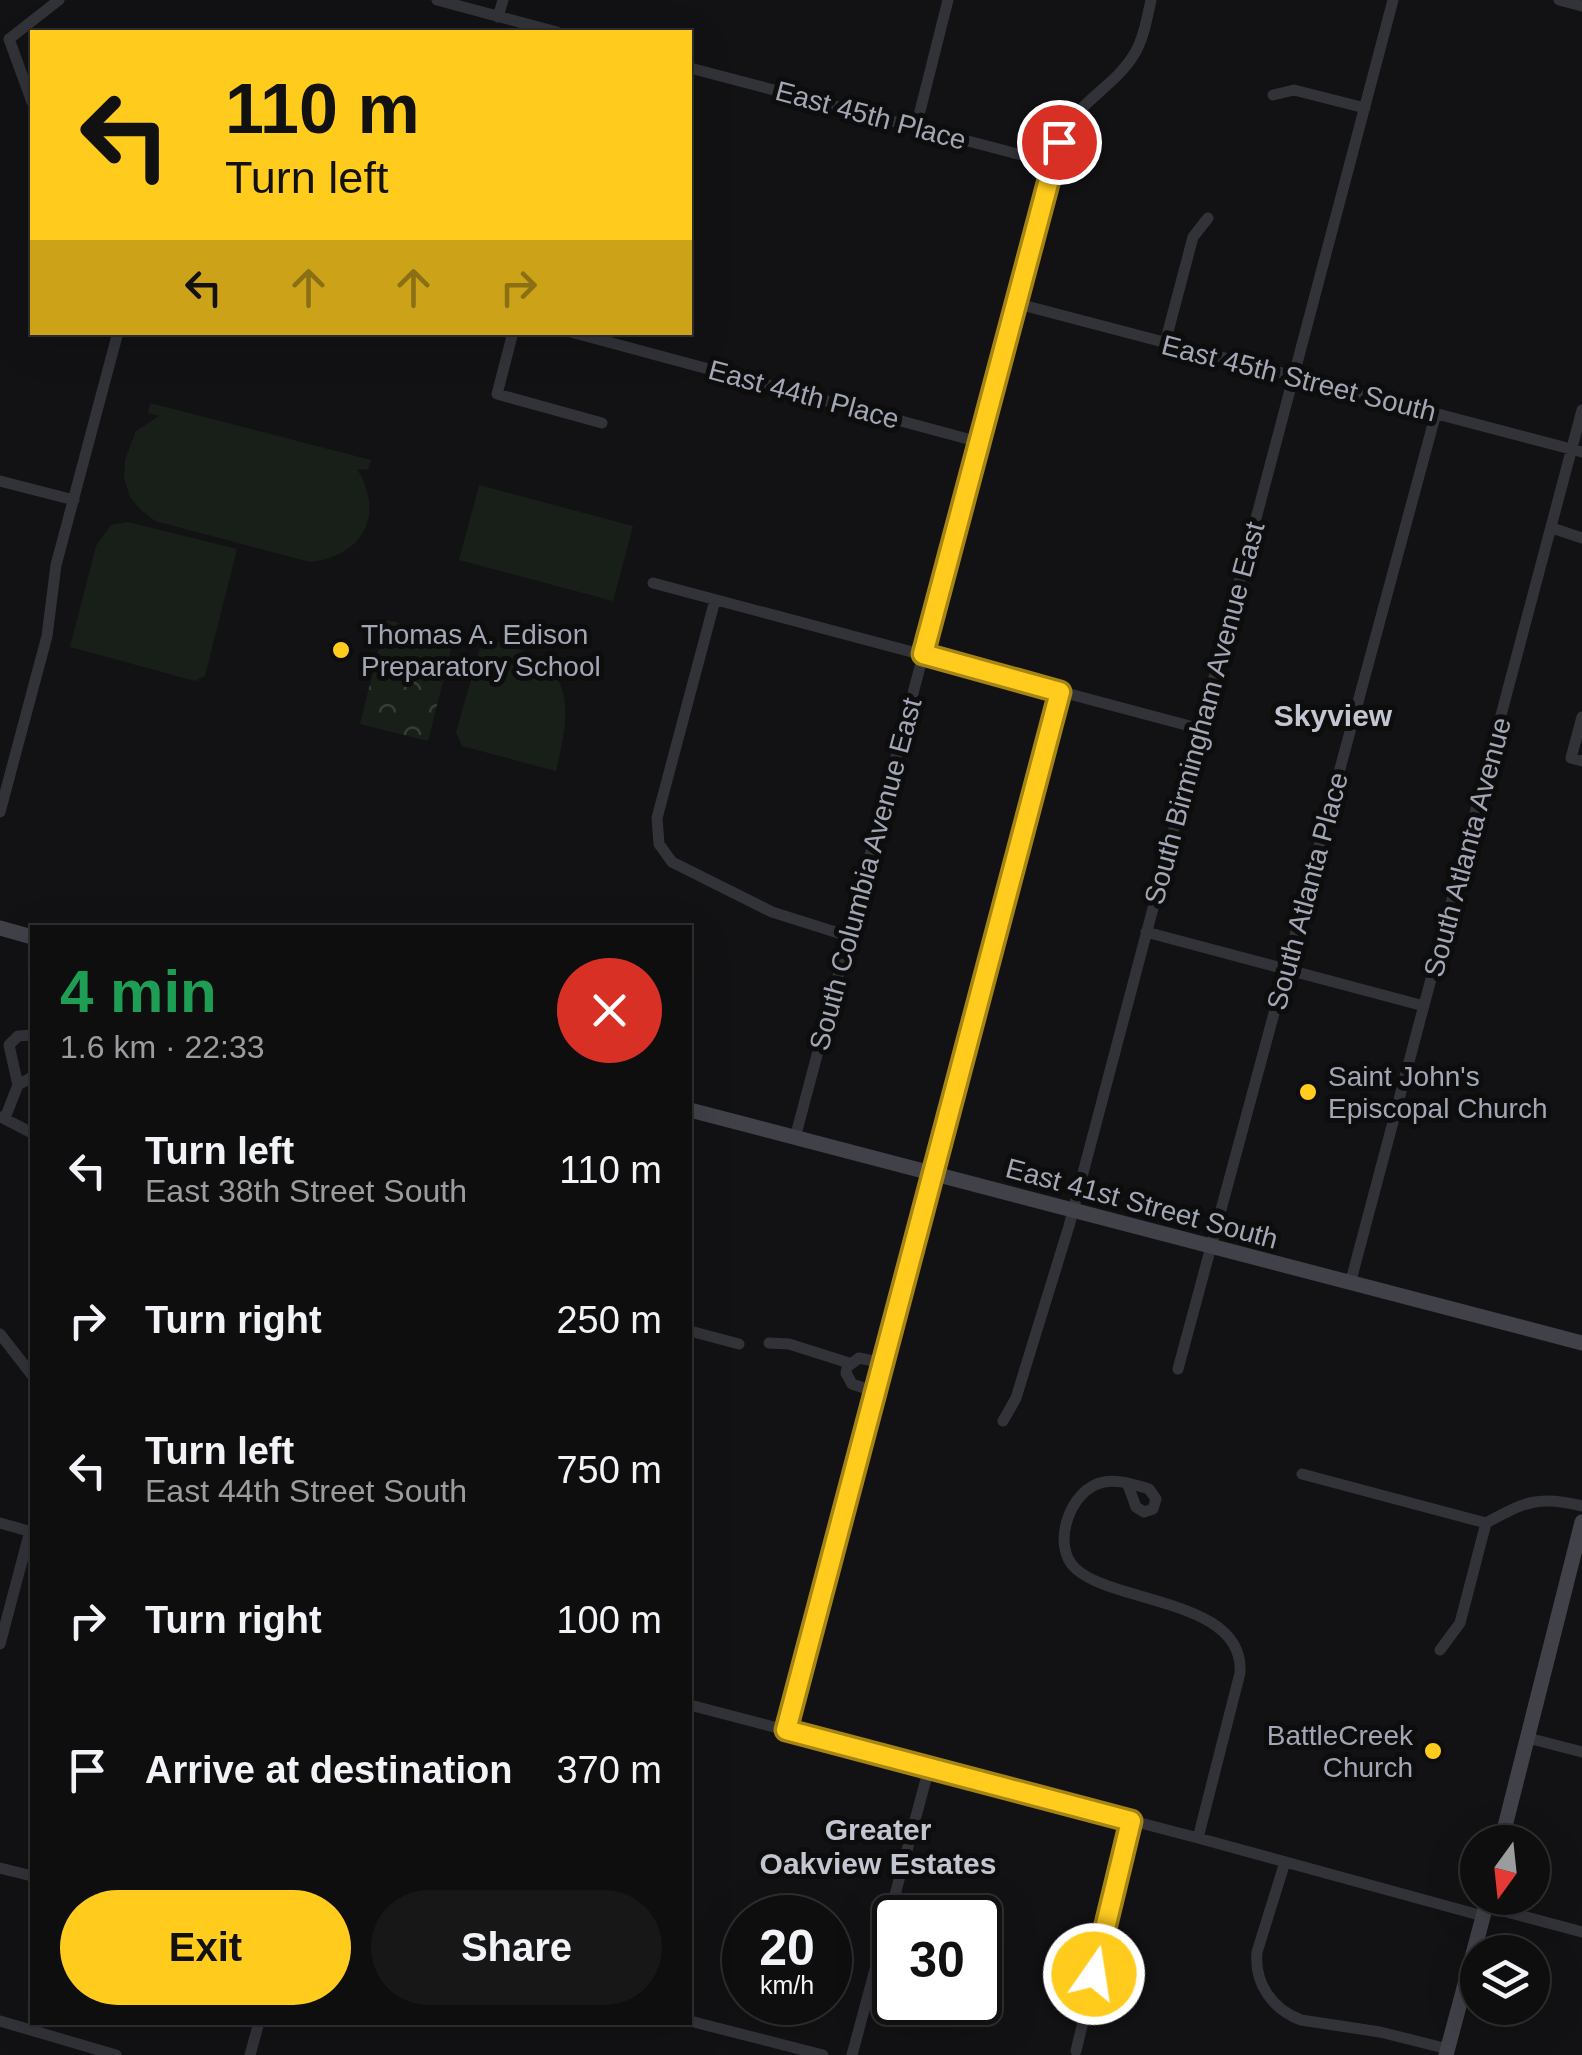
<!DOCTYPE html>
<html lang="en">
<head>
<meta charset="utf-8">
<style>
	:root { --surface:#0e0e0f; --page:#171718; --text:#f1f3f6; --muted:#9b9c9e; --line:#2e2e2f; --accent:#ffcc1e }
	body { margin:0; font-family:Arial,sans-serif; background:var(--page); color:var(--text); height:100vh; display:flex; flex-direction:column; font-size:38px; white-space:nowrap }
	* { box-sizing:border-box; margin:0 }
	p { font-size:32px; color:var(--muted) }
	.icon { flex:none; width:55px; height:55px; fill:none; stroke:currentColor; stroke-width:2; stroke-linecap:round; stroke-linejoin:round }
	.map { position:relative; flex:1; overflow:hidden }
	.drawer { position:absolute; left:30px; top:925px; width:662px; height:1100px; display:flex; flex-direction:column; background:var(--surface); border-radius:0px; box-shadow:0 10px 40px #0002,0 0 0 2px var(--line) }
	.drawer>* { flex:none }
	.top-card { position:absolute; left:30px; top:30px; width:662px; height:305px; border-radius:0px; box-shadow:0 10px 40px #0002,0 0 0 2px var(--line); background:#ffcc1e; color:#111; overflow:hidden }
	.needle { width:65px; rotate:195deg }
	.buttons { position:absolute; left:1460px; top:1825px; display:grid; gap:20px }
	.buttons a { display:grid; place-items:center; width:90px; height:90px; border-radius:50%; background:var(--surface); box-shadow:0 10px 40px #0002,0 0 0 2px var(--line); font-size:50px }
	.speed { position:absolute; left:722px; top:1895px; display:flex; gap:20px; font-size:50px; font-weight:700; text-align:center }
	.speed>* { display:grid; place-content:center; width:130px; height:130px; border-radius:50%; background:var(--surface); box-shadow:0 10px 40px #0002,0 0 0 2px var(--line); line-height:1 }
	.speed small { font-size:25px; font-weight:400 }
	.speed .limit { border:5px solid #111; border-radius:15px; background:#fff; color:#111 }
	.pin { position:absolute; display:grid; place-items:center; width:85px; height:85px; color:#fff; margin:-42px; border:5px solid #fff; border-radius:50%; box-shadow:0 2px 10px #0007 }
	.me { position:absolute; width:110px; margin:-55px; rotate:13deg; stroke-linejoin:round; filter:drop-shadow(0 0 8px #0008) }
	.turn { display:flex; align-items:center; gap:35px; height:210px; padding:0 30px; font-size:45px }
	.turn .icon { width:130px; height:130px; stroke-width:2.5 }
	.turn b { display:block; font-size:70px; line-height:85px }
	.lanes { display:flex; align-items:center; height:95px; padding:0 30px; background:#0003; justify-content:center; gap:50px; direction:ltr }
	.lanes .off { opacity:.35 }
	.round { display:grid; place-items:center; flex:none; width:105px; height:105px; border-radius:52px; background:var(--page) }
	.headline { display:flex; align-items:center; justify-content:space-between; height:170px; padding:0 30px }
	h1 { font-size:60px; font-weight:700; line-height:75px; color:#1e9e55 }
	.button { display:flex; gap:20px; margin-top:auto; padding:20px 30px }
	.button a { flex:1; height:115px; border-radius:60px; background:var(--accent); color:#111; font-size:40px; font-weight:700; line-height:115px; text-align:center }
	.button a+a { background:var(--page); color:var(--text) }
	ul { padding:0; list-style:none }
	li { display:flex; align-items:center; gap:30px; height:150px; padding:0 30px }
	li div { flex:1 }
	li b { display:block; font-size:38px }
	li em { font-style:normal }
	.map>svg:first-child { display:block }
	.park { fill:url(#park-crowns) }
	.pitch { fill:#181f19 }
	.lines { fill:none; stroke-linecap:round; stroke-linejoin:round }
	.minor { stroke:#323339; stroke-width:11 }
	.secondary { stroke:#404149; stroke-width:15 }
	.route-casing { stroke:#a68514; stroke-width:25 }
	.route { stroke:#ffcc1e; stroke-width:18 }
	.poi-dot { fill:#ffcc1e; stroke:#0d0d0e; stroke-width:4 }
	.labels { text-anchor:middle; stroke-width:10; stroke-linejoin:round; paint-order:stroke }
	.street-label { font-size:28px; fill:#a2a6b5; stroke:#0d0d0e }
	.poi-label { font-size:28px; fill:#a2a6b5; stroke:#0d0d0e; text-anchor:start }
	.neighbourhood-label { font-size:30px; font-weight:bold; fill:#c3c5d1; stroke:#0d0d0e }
</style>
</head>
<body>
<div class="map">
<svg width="1582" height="2055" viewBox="0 0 1582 2055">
	<defs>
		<pattern id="park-crowns" width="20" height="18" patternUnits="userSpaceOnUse" patternTransform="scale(2.5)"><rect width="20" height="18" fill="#181f19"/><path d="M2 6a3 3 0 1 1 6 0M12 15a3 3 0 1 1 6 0" fill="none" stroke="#363d38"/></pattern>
	</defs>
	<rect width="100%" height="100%" fill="#121214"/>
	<path class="park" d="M 386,620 L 454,637 L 428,741 L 360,724 Z"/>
	<path class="pitch" d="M 150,403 L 371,460 L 368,470 L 357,469 C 385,514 364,556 310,562 L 155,521 L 140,509 L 130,497 L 124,478 L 125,460 L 136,431 L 159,416 L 148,413 Z
		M 479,485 L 633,526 L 613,601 L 459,560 Z
		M 128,522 L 237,549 L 205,676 L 195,681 L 70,647 L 96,546 L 111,525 Z
		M 483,638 C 569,660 576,689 556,771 L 462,746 L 456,732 Z"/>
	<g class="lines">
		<path class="minor" d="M 437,0 L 557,32
			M 1559,0 L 1582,6
			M 498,17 L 503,0
			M 9,39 L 32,102
			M 9,39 L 59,0
			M 690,68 L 1052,163
			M 1273,95 L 1294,90 L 1365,108
			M 916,127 L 948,0
			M 1015,303 L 1582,452
			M 513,332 L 497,394 L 602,423
			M 571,332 L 979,442
			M 1165,343 L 1193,237 L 1208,218
			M 0,481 L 74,500
			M 1552,528 L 1582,538
			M 653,583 L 1201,729
			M 715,600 L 657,818 L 659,844 L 672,862 L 772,912 L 848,936
			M 1582,717 L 1571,758 L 1582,761
			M 0,812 L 47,636 L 56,565 L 118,332
			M 1146,932 L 1424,1006
			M 18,1085 L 32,1077
			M 1,1117 L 32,1133
			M 5,1118 L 18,1085 L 9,1045 L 18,1036 L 32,1035
			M 795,1138 L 1059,143 C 1076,100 1114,89 1135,53 C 1144,37 1147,18 1151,0
			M 1350,1284 L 1582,410
			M 690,1331 L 739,1344
			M 0,1334 L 32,1375
			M 769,1343 L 789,1344 L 849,1363
			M 1178,1369 L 1436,413
			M 876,1392 L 852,1384 L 846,1373 L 847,1367 L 859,1358 L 884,1363
			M 1003,1421 L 1016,1398 L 1069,1226 L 1393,0
			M 1302,1474 L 1486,1523 C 1524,1502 1539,1495 1582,1506
			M 1128,1485 L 1136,1507 L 1144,1512 L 1153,1509 L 1156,1499 L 1149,1489 C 1136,1485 1118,1479 1104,1482 C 1070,1488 1050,1546 1076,1569 C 1115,1604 1245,1599 1240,1673 L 1198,1838
			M 0,1523 L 32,1532
			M 0,1644 L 30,1531
			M 1440,1650 L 1460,1623 L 1486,1523
			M 690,1705 L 1198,1838 L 1483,1916
			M 786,1730 L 1060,691
			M 1528,1738 L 1582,1752
			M 1285,1862 L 1257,1952 C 1254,1983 1272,2009 1301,2020 L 1380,2032 L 1448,2049
			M 0,1868 L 32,1876
			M 1485,1906 L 1582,1932
			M 0,2021 L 116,2055
			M 690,2021 L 823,2055
			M 1076,2051 L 1131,1821
			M 250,2055 L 259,2022
			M 852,2055 L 929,1768"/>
		<path class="secondary" d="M 0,928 L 32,937
			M 690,1110 L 1582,1343
			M 1501,1842 L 1582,1522
			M 1446,2055 L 1488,1898"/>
	</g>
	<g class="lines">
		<defs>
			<path id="route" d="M 1059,142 L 923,654 L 1060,692 L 786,1730 L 1131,1821 L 1094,1974"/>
		</defs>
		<use href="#route" class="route-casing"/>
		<use href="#route" class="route"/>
	</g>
	<g class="poi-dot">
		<circle cx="341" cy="650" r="10"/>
		<circle cx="1308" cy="1092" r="10"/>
		<circle cx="1433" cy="1751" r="10"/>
	</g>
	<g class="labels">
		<g class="street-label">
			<text transform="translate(871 115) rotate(15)" y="10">East 45th Place</text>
			<text transform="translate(1299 378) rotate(14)" y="10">East 45th Street South</text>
			<text transform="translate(804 394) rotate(15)" y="10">East 44th Place</text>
			<text transform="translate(1204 713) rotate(-75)" y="10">South Birmingham Avenue East</text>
			<text transform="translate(1467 847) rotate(-75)" y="10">South Atlanta Avenue</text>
			<text transform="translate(865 874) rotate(-75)" y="10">South Columbia Avenue East</text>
			<text transform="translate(1307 891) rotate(-75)" y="10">South Atlanta Place</text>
			<text transform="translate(1142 1203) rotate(15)" y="10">East 41st Street South</text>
		</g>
		<g class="poi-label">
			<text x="361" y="644">Thomas A. Edison<tspan x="361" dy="32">Preparatory School</tspan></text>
			<text x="1328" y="1086">Saint John's<tspan x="1328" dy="32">Episcopal Church</tspan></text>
			<text x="1413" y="1745" text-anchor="end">BattleCreek<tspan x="1413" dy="32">Church</tspan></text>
		</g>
		<g class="neighbourhood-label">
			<text x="1333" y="726">Skyview</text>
			<text x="878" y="1840">Greater<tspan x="878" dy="34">Oakview Estates</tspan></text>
		</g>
	</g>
</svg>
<div class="buttons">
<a><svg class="needle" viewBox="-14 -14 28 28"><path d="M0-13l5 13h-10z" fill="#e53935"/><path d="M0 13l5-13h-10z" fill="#9b9c9e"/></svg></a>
<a><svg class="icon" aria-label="layers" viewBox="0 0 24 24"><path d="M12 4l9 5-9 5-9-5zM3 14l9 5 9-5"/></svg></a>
</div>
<div class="speed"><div>20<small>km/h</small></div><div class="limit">30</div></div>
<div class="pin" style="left:1059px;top:142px;background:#d93025"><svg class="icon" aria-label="arrive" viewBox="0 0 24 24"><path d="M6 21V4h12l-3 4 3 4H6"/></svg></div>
<svg class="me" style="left:1094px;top:1974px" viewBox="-20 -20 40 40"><circle r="17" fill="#ffcc1e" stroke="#fff" stroke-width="3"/><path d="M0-11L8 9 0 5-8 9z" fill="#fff"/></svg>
<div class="top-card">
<div class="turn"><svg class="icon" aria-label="left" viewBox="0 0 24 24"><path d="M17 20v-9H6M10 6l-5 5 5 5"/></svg><div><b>110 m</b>Turn left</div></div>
<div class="lanes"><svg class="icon" aria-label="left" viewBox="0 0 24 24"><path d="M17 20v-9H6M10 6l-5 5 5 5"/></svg><svg class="icon off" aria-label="ahead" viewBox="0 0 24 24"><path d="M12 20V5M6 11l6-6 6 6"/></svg><svg class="icon off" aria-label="ahead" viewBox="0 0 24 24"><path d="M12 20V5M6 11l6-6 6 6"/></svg><svg class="icon off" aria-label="right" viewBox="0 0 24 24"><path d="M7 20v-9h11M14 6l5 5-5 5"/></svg></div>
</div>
<section class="drawer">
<div class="headline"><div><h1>4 min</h1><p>1.6 km · 22:33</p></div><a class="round" style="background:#d93025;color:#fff"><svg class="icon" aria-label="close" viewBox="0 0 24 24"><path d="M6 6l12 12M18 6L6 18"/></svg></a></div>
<ul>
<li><svg class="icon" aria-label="left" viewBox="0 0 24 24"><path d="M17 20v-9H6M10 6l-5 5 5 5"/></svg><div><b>Turn left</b><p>East 38th Street South</p></div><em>110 m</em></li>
<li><svg class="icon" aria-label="right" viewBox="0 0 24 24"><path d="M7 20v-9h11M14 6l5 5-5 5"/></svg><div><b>Turn right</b></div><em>250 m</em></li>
<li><svg class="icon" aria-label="left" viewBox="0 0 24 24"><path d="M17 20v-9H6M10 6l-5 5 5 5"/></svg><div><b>Turn left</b><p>East 44th Street South</p></div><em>750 m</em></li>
<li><svg class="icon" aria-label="right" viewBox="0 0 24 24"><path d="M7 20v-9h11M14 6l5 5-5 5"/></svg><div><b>Turn right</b></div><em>100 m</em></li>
<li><svg class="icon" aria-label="arrive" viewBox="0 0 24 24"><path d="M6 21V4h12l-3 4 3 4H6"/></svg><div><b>Arrive at destination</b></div><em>370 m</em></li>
</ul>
<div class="button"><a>Exit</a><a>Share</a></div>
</section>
</div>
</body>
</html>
